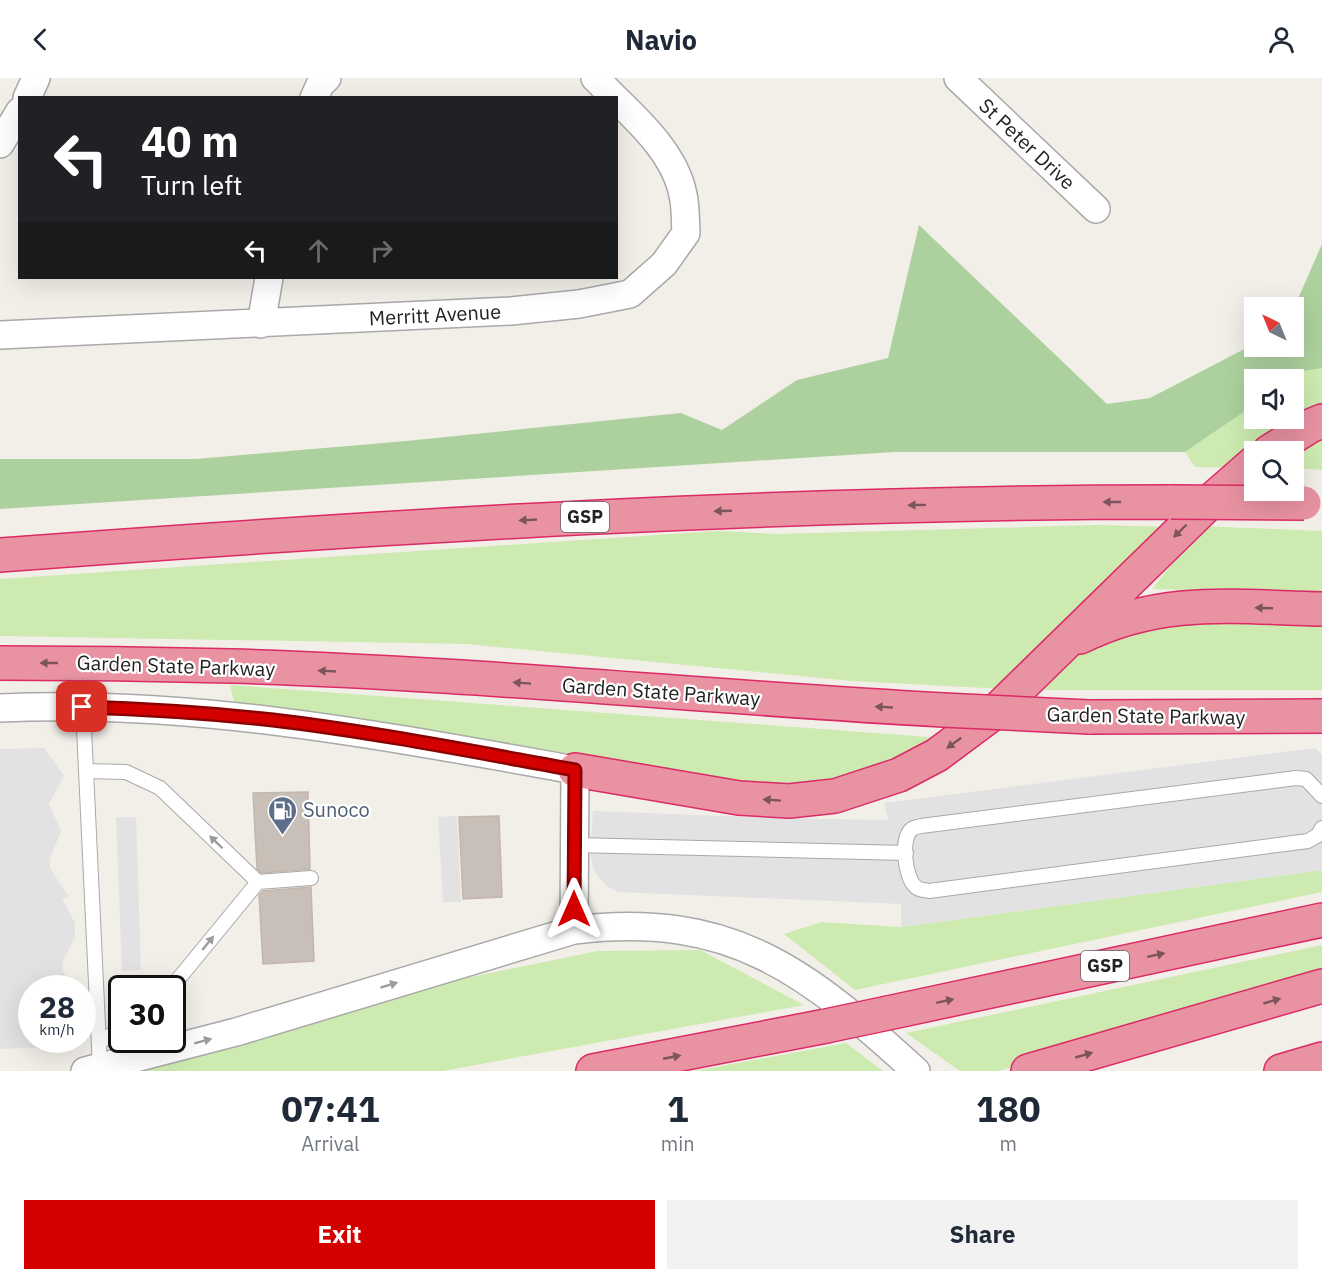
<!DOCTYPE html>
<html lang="en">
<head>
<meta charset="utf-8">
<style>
	:root { --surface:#fff; --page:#f2f2f3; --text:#1f2937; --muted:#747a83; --accent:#d40000 }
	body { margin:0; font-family:"IBM Plex Sans",sans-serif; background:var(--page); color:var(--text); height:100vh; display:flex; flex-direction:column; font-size:22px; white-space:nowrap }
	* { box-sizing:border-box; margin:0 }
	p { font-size:20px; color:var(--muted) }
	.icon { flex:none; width:33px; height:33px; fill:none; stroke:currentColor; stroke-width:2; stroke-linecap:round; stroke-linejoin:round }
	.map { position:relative; height:993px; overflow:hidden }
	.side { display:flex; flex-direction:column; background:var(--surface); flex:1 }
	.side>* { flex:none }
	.top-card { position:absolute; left:18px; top:18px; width:600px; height:183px; border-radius:0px; box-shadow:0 6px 24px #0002; background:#202124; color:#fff; overflow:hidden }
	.needle { width:39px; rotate:317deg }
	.controls { position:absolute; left:1244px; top:219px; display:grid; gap:12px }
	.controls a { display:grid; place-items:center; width:60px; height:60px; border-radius:0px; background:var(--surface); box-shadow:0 6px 24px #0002; font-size:30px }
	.speed { position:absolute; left:18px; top:897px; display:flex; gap:12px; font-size:30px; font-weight:700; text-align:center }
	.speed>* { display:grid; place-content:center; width:78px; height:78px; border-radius:50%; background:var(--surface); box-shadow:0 6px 24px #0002; line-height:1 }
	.speed small { font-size:15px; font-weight:400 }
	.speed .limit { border:3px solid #111; border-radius:9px; background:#fff; color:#111 }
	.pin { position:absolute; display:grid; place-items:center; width:51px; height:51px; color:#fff; margin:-26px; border-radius:12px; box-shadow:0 3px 9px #0006 }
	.me { position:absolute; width:66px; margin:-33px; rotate:0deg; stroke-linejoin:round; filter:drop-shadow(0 0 4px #0008) }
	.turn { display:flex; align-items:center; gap:21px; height:126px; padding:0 24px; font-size:27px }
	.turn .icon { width:78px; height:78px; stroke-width:2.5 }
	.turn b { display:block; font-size:42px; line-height:51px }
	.lanes { display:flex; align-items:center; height:57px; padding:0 24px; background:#0003; justify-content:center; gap:30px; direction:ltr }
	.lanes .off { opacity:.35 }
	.eta { display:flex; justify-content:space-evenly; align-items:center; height:102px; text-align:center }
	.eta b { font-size:36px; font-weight:700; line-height:42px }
	.cta { display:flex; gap:12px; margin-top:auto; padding:12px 24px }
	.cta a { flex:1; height:69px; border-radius:0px; background:var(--accent); color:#fff; font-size:24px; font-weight:700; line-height:69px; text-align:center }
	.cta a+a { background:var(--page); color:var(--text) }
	header { display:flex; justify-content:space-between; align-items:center; height:78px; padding:0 24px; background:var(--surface); font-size:27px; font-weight:700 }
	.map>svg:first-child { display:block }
	.grass { fill:#cdebb0 }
	.forest { fill:#add19e }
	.parking { fill:#e2e2e2 }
	.building { fill:#c7bfb8; stroke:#c4b6ab; stroke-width:1.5 }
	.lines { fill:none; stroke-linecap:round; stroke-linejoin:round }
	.lane-casing { stroke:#a9a9a9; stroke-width:16 }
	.street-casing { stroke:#a9a9a9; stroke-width:30 }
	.highway-casing { stroke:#dc2a67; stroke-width:36 }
	.lane { stroke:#fff; stroke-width:14 }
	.street { stroke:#fff; stroke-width:27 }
	.highway { stroke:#e892a2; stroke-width:33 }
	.highway-bridge-casing { stroke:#dc2a67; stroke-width:36; stroke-linecap:butt }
	.highway-bridge { stroke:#e892a2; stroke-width:33 }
	.oneway { fill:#7b545c }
	.oneway2 { fill:#9c9c9c }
	.route-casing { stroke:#8a0000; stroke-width:15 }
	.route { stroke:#d40000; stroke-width:10 }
	.labels { text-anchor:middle; stroke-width:4.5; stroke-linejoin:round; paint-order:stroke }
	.shield { fill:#fff; stroke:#646464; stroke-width:1.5 }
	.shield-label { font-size:18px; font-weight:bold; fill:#222 }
	.street-label { font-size:20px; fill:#222; stroke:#fff }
	.service-label { font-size:20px; fill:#4e5e75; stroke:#fff; text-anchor:start }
</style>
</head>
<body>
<header><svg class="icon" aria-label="back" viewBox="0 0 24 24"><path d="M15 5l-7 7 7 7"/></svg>Navio<svg class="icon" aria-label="person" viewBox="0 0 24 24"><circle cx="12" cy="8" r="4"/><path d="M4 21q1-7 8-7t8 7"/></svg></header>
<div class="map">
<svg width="1322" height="993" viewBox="0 0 1322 993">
	<rect width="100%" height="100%" fill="#f2efe9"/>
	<path class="grass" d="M 1322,290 L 1322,336 L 1233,390 L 1195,389 L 1185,374 L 1254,327 L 1254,340 L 1293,340 L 1292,301 L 1304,293 Z
		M 1322,354 L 1322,392 L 1293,390 L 1293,374 Z
		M 1099,447 L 1170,449 L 1004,611 L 852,603 L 467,566 L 0,558 L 0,501 L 717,453 L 777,456 Z
		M 1202,448 L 1322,453 L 1322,516 L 1152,511 Z
		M 1189,539 L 1322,543 L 1322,612 L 1032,612 L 1063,583 L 1116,556 Z
		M 230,607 L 942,660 L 912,679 L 822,708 L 746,707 L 511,672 L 234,624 Z
		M 1322,792 L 1322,814 L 855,912 L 784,856 L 821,844 L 901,849 Z
		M 1322,867 L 1322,896 L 999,993 L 962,993 L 957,991 L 906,955 Z
		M 700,872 L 804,927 L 443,993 L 138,993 L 457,902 L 597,873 Z
		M 846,965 L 883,993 L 694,993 Z"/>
	<path class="forest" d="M 919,147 L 1107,326 L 1150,320 L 1254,266 L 1254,268 L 1293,268 L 1293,232 L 1322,166 L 1322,290 L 1304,293 L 1292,301 L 1254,302 L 1254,327 L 1185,374 L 894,374 L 0,431 L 0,381 L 196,381 L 406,363 L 681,335 L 722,352 L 797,302 L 888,280 Z"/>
	<path class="parking" d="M 44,670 L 64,698 L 49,726 L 61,753 L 50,781 L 50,790 L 69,819 L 62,820 L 75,845 L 75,859 L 62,885 L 63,893 L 73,910 L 32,910 L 32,962 L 60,962 L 58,969 L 0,971 L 0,671 Z
		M 1315,670 L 1322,677 L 1322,792 L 901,849 L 901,826 L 618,814 L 607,808 L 599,800 L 593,790 L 590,773 L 593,733 L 780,740 L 888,742 L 884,725 Z
		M 457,738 L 461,824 L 443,824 L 438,739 Z
		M 116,739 L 136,739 L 141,892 L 122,893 Z"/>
	<path class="building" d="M 308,714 L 310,791 L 261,795 L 257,791 L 253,715 Z
		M 499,738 L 502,819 L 463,821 L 459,739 Z
		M 311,809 L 314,883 L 263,886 L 259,817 L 263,813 Z"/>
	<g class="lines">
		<defs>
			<path id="lane" d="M 83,629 L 100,990
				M 86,693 L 126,694 L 160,710 L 258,804
				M 1322,718 L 1306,701 L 1296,700 L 921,748 C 918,749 914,749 912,751 C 900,760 905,801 916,809 C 919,812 924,812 929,813 L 1308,763 L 1318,757 L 1322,750
				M 574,767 L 906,775
				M 171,910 L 258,804 L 311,800
				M 99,965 L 122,949"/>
			<path id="street" d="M 595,0 L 615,20
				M 958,0 L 1096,131
				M 27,20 L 36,0
				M 314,20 L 320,7 L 327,0
				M 0,66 L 20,33
				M 261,246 L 269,200
				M 0,257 L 511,233 L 579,226 L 630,216 L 664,186 L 686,155 C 685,142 686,129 683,117 C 676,79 643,47 616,21
				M 0,630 C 194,621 385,658 575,692 L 574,852
				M 85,993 L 236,954 L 574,852 C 731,833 806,893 916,993"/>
			<path id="highway" d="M 1269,374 L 1310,348 L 1322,343
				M 0,477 C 390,448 780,424 1171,424
				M 1080,559 C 1162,518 1235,529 1322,531
				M 0,585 C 77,585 155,586 232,588 C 469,595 706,619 943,632
				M 1089,639 L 1322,638
				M 575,692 L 739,720 L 789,723 L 835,718 L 899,697 L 937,677 L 996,633 L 1214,420 L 1254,385
				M 888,935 L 1322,842
				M 593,993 L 826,948
				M 1028,993 L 1322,908
				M 1281,993 L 1322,981"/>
		</defs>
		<use href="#lane" class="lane-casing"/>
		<use href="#street" class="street-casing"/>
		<use href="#highway" class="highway-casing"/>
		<use href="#lane" class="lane"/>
		<use href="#street" class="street"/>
		<use href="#highway" class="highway"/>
		<defs>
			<path id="highway-bridge" d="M 1171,424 L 1304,425
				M 943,632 L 1089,639
				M 826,948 L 888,935"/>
		</defs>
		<use href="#highway-bridge" class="highway-bridge-casing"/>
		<use href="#highway-bridge" class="highway-bridge"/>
	</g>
	<defs><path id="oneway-solid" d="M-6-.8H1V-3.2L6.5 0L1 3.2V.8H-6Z" transform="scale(1.5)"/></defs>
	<g class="oneway">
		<use href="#oneway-solid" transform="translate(1112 424) rotate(180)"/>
		<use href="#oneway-solid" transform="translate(917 427) rotate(179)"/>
		<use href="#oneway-solid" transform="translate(723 433) rotate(178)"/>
		<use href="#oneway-solid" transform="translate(528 442) rotate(177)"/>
		<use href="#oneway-solid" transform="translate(1180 453) rotate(136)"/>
		<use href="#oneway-solid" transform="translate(1264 530) rotate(-178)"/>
		<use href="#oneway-solid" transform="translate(49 585) rotate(-180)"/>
		<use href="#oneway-solid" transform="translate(327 593) rotate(-177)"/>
		<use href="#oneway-solid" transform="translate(522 605) rotate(-176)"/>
		<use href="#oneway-solid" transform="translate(884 629) rotate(-177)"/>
		<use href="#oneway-solid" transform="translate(954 665) rotate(144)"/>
		<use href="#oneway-solid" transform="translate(772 722) rotate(-176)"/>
		<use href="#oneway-solid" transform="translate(1156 877) rotate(-12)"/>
		<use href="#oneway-solid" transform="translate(945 923) rotate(-12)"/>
		<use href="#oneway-solid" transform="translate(1272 923) rotate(-16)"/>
		<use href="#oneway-solid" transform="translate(1084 977) rotate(-16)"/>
		<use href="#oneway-solid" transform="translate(672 979) rotate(-11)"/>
	</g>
	<g class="oneway2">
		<use href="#oneway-solid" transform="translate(216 764) rotate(-136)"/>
		<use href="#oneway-solid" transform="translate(208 865) rotate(-51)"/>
		<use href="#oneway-solid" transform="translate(389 907) rotate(-17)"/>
		<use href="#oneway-solid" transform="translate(203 963) rotate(-15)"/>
	</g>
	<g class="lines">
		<defs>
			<path id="route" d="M 82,629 C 146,631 210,635 273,642 C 374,654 475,674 575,692 L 574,831"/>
		</defs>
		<use href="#route" class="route-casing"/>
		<use href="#route" class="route"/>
	</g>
	<defs>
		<symbol id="fuel-pin" viewBox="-11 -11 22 30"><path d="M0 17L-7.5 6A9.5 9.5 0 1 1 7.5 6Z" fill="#5c6f8a" stroke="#fff"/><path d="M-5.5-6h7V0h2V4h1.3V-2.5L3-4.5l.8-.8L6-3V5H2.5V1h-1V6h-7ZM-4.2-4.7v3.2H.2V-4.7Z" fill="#fff"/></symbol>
	</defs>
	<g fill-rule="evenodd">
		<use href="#fuel-pin" x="266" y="716" width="33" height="45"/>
	</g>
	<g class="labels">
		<g class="shield">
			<rect x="561" y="424" width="48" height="30" rx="4.5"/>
			<rect x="1081" y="873" width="48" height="30" rx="4.5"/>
		</g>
		<g class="shield-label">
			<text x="585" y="445">GSP</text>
			<text x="1105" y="894">GSP</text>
		</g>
		<g class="street-label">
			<text transform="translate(1027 66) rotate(43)" y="7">St Peter Drive</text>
			<text transform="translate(435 237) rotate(-3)" y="7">Merritt Avenue</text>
			<text transform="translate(176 588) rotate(2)" y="7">Garden State Parkway</text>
			<text transform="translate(661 614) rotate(4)" y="7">Garden State Parkway</text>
			<text transform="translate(1146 638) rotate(1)" y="7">Garden State Parkway</text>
		</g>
		<g class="service-label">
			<text x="303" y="739">Sunoco</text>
		</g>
	</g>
</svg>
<div class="controls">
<a><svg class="needle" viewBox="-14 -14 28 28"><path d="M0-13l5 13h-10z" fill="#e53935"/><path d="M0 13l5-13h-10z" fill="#747a83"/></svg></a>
<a><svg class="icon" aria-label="sound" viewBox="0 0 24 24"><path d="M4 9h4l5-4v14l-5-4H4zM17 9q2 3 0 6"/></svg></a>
<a><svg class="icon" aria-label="search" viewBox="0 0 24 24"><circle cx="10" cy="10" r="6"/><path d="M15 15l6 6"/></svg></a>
</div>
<div class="speed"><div>28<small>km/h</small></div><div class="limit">30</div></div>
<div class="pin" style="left:82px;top:629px;background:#d93025"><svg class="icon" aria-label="arrive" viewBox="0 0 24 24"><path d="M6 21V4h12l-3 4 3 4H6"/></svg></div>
<svg class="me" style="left:574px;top:831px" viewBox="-20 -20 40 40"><path d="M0-17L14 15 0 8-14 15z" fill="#d40000" stroke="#fff" stroke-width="4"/></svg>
<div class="top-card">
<div class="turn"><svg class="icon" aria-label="left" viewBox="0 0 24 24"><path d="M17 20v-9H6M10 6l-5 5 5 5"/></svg><div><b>40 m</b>Turn left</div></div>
<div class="lanes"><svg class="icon" aria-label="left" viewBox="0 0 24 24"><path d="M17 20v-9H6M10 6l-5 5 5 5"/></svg><svg class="icon off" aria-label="ahead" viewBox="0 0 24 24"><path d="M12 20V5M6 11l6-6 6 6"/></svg><svg class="icon off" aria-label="right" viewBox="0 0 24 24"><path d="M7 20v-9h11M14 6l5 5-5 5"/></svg></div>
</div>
</div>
<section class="side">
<div class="eta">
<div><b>07:41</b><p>Arrival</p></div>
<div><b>1</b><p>min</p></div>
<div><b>180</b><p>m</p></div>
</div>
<div class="cta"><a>Exit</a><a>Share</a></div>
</section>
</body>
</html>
